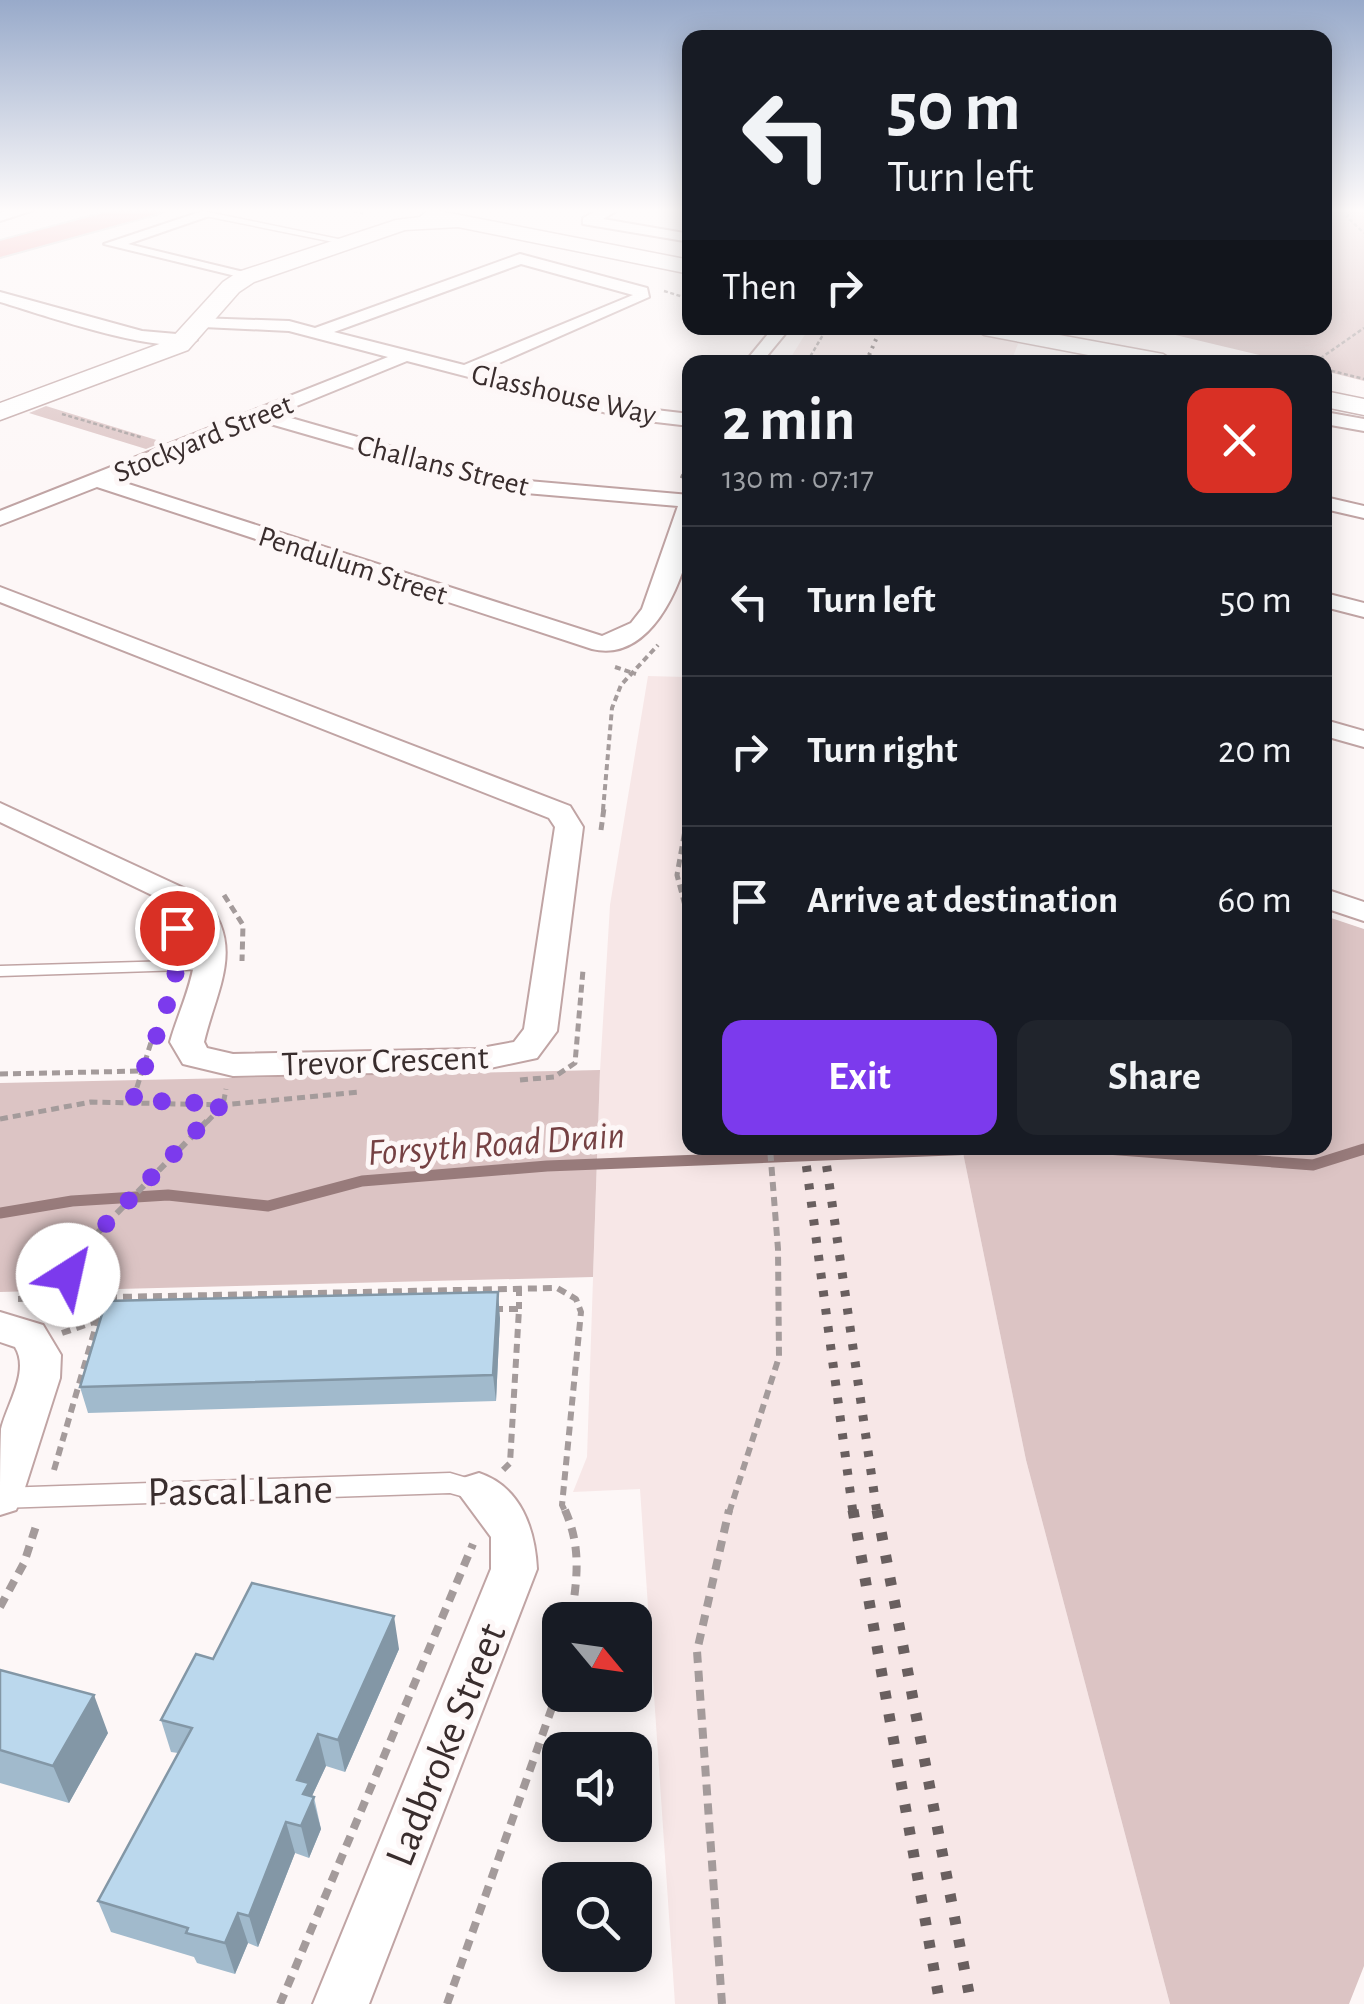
<!DOCTYPE html>
<html lang="en">
<head>
<meta charset="utf-8">
<style>
	:root { --surface:#171b24; --page:#20242c; --text:#f1f3f6; --muted:#9ea1a6; --line:#363941; --accent:#7c3aed }
	body { margin:0; font-family:"Alegreya Sans",sans-serif; background:var(--page); color:var(--text); height:100vh; display:flex; flex-direction:column; font-size:38px; white-space:nowrap }
	* { box-sizing:border-box; margin:0 }
	p { font-size:32px; color:var(--muted) }
	.icon { flex:none; width:55px; height:55px; fill:none; stroke:currentColor; stroke-width:2; stroke-linecap:round; stroke-linejoin:round }
	.map { position:relative; flex:1; overflow:hidden }
	.side { position:absolute; left:682px; top:355px; width:650px; height:800px; display:flex; flex-direction:column; background:var(--surface); border-radius:20px; box-shadow:0 5px 25px #0003 }
	.side>* { flex:none }
	.banner { position:absolute; left:682px; top:30px; width:650px; height:305px; border-radius:20px; box-shadow:0 5px 25px #0003; background:#171b24; color:var(--text); overflow:hidden }
	.needle { width:65px; rotate:119deg }
	.tools { position:absolute; left:542px; top:1602px; display:grid; gap:20px }
	.tools a { display:grid; place-items:center; width:110px; height:110px; border-radius:20px; background:var(--surface); box-shadow:0 5px 25px #0003; font-size:50px }
	.pin { position:absolute; display:grid; place-items:center; width:85px; height:85px; color:#fff; margin:-42px; border:5px solid #fff; border-radius:50%; box-shadow:0 2px 10px #0007 }
	.me { position:absolute; width:110px; margin:-55px; rotate:35deg; stroke-linejoin:round; filter:drop-shadow(0 0 8px #0008) }
	.turn { display:flex; align-items:center; gap:35px; height:210px; padding:0 40px; font-size:45px }
	.turn .icon { width:130px; height:130px; stroke-width:2.5 }
	.turn b { display:block; font-size:70px; line-height:85px }
	.then { display:flex; align-items:center; height:95px; padding:0 40px; background:#0003; gap:20px; font-size:38px }
	.round { display:grid; place-items:center; flex:none; width:105px; height:105px; border-radius:20px; background:var(--page) }
	.overview { display:flex; align-items:center; justify-content:space-between; height:170px; padding:0 40px }
	h1 { font-size:60px; font-weight:600; line-height:75px }
	.button { display:flex; gap:20px; margin-top:auto; padding:20px 40px }
	.button a { flex:1; height:115px; border-radius:20px; background:var(--accent); color:#fff; font-size:40px; font-weight:600; line-height:115px; text-align:center }
	.button a+a { background:var(--page); color:var(--text) }
	ul { padding:0; list-style:none }
	li { display:flex; align-items:center; gap:30px; height:150px; padding:0 40px; border-top:2px solid var(--line) }
	li div { flex:1 }
	li b { display:block; font-size:38px }
	li em { font-style:normal }
	.map>svg:first-child { display:block }
	.built { fill:#f7e7e7 }
	.green { fill:#dcc4c4 }
	.lines { fill:none; stroke-linecap:round; stroke-linejoin:round }
	.stream { stroke:#987b7b; stroke-width:11 }
	.lane-casing { stroke:#c0a4a4; stroke-width:3 }
	.street-casing { stroke:#c0a4a4; stroke-width:4 }
	.secondary-casing { stroke:#c0a4a4; stroke-width:3 }
	.highway-casing { stroke:#d7d5d5; stroke-width:4 }
	.path-far4 { stroke:#a49b9b; stroke-width:2.5; stroke-dasharray:4 2.5; stroke-linecap:butt }
	.path-far3 { stroke:#a49b9b; stroke-width:4; stroke-dasharray:6 4; stroke-linecap:butt }
	.path-far2 { stroke:#a49b9b; stroke-width:5; stroke-dasharray:8 5; stroke-linecap:butt }
	.path-far1 { stroke:#a49b9b; stroke-width:6; stroke-dasharray:9 6; stroke-linecap:butt }
	.path { stroke:#a49b9b; stroke-width:8; stroke-dasharray:11 8; stroke-linecap:butt }
	.lane { fill:#fff; fill-rule:evenodd }
	.street { fill:#fff; fill-rule:evenodd }
	.secondary { fill:#fff; fill-rule:evenodd }
	.highway { fill:#efa2a4; fill-rule:evenodd }
	.rail-far2 { stroke:#695f5f; stroke-width:4; stroke-dasharray:2.5 5; stroke-linecap:butt }
	.rail-far1 { stroke:#695f5f; stroke-width:9; stroke-dasharray:6 12; stroke-linecap:butt }
	.rail { stroke:#695f5f; stroke-width:11; stroke-dasharray:8 15; stroke-linecap:butt }
	.wall { fill:#a1bacc }
	.shaded-wall { fill:#8397a6 }
	.building { fill:#bbd8ed; stroke:#8397a6; stroke-width:2.5 }
	.route { stroke:#7c3aed; stroke-width:18; stroke-dasharray:0 32.4 }
	.labels { text-anchor:middle; stroke-width:10; stroke-linejoin:round; paint-order:stroke }
	.far-street-label { font-size:30px; fill:#392d2d; stroke:#fdf7f7 }
	.street-label { font-size:35px; fill:#392d2d; stroke:#fdf7f7 }
	.water-label { font-size:38px; font-style:italic; fill:#754143; stroke:#fdf7f7 }
	.near-street-label { font-size:42px; fill:#392d2d; stroke:#fdf7f7 }
</style>
</head>
<body>
<div class="map">
<svg width="1364" height="2004" viewBox="0 0 1364 2004">
	<rect width="100%" height="100%" fill="#fdf7f7"/>
	<path class="built" d="M 809,328 L 1024,328 L 1011,362 L 788,362 Z
		M 690,654 L 690,1148 L 962,1148 L 1026,1460 L 1170,2004 L 675,2004 L 640,1489 L 573,1492 L 587,1457 L 600,1071 L 610,905 L 648,676 L 685,677 Z"/>
	<path class="green" d="M 1325,208 L 1364,208 L 1364,381 L 1325,371 L 1325,362 L 1289,362 L 1146,328 L 1325,328 Z
		M 46,406 L 163,442 L 146,449 L 29,413 Z
		M 1325,916 L 1364,929 L 1364,1966 L 1349,2004 L 1170,2004 L 1026,1460 L 962,1148 L 1325,1148 Z
		M 600,1070 L 593,1277 L 0,1292 L 0,1083 Z"/>
	<g class="lines">
		<path class="stream" d="M 1094,1148 L 1313,1165 L 1364,1149
			M 0,1213 L 72,1201 L 168,1195 L 268,1206 L 362,1181 L 547,1166 L 1001,1148"/>
		<defs>
			<path id="lane" d="M 208,212 L 348,241 L 352,243 L 348,245 L 205,216 Z
				M 208,960 L 217,965 L 214,969 L 0,976 L 0,966 Z
				M 450,1473 L 487,1484 L 491,1491 L 487,1498 L 479,1501 L 450,1493 L 0,1508 L 0,1488 Z"/>
			<path id="street" d="M 15,208 L 40,208 L 0,221 L 0,213 Z
				M 602,208 L 621,208 L 603,219 L 690,234 L 690,242 L 583,224 L 583,218 Z
				M 203,211 L 215,214 L 128,244 L 252,274 L 252,280 L 104,244 Z
				M 520,254 L 647,288 L 649,297 L 483,370 L 630,407 L 690,414 L 690,426 L 630,419 L 407,361 L 277,414 L 504,479 L 690,495 C 690,510 692,528 690,543 C 682,587 649,663 592,649 L 97,487 L 0,525 L 0,511 L 388,357 L 289,331 L 203,327 L 197,326 L 197,318 L 289,321 L 315,328 ZM 521,264 L 633,295 L 464,365 L 334,332 ZM 260,421 L 503,491 L 678,506 L 642,609 L 631,623 L 602,636 L 116,480 Z
				M 0,292 L 142,331 L 188,335 L 197,340 C 170,360 35,312 0,302 Z
				M 773,328 L 790,328 L 762,362 L 745,362 Z
				M 1325,412 L 1364,419 L 1364,431 L 1325,424 Z
				M 1325,497 L 1364,506 L 1364,518 L 1325,509 Z
				M 0,587 L 570,806 L 583,827 L 557,1031 L 537,1058 L 476,1071 L 233,1076 L 183,1064 L 170,1042 C 181,1001 214,947 181,909 L 0,822 L 0,803 L 203,897 C 246,946 217,987 204,1042 L 207,1048 L 233,1054 L 476,1049 L 514,1042 L 524,1029 L 555,827 L 549,818 L 0,602 Z
				M 1325,593 L 1364,603 L 1364,617 L 1325,607 Z
				M 1325,720 L 1364,731 L 1364,747 L 1325,736 Z
				M 1325,889 L 1364,902 L 1364,921 L 1325,908 Z
				M 0,1312 L 43,1325 L 61,1355 L 60,1378 L 22,1497 L 16,1510 L 0,1515 C 0,1488 0,1455 1,1429 C 7,1404 30,1371 15,1347 L 0,1342 Z
				M 479,1473 C 521,1487 535,1529 537,1569 L 369,2004 L 313,2004 L 491,1569 L 491,1537 L 457,1491 L 463,1478 Z"/>
			<path id="secondary" d="M 429,209 L 690,260 L 690,274 L 458,227 L 405,230 L 254,282 L 239,292 L 188,350 L 0,420 L 0,403 L 170,340 L 223,282 L 238,272 L 396,220 L 420,217 Z
				M 972,328 L 1021,328 L 1163,354 L 1176,362 L 1125,362 L 984,335 Z
				M 1325,391 L 1364,399 L 1364,415 L 1325,407 Z"/>
			<path id="highway" d="M 123,208 L 164,208 L 160,213 L 0,257 L 0,241 Z"/>
		</defs>
		<use href="#lane" class="lane-casing"/>
		<use href="#street" class="street-casing"/>
		<use href="#secondary" class="secondary-casing"/>
		<use href="#highway" class="highway-casing"/>
		<path class="path-far4" d="M 341,208 L 363,213
			M 1351,208 L 1347,217 L 1364,233
			M 664,291 L 690,299
			M 807,362 L 827,328
			M 1315,362 L 1364,328
			M 1325,369 L 1364,379
			M 62,414 L 143,438
			M 681,478 L 690,458"/>
		<path class="path-far3" d="M 615,667 L 636,674
			M 603,810 L 612,708 L 621,685 L 658,645
			M 689,810 L 690,803"/>
		<path class="path-far2" d="M 689,808 L 677,875 L 690,925
			M 601,830 L 604,808
			M 224,895 L 243,925 L 242,961
			M 0,1074 L 142,1071
			M 520,1080 L 554,1077 L 575,1063 L 583,970
			M 133,1100 L 153,1036
			M 0,1119 L 91,1102 L 223,1105 L 359,1092
			M 207,1122 L 223,1105 L 226,1089"/>
		<path class="path-far1" d="M 519,1287 L 519,1309
			M 57,1298 L 78,1253 L 209,1119
			M 18,1299 L 557,1288 L 576,1299 L 581,1312 L 562,1505 L 566,1513
			M 494,1309 L 519,1309 L 510,1463 L 503,1470
			M 62,1333 L 108,1317
			M 54,1470 L 104,1298
			M 729,1513 L 779,1357 L 778,1249 L 770,1148"/>
		<path class="path" d="M 565,1510 C 582,1549 577,1579 571,1620
			M 0,1607 L 24,1563 L 37,1523
			M 280,2004 L 473,1544
			M 447,2004 L 560,1685
			M 722,2004 L 697,1651 L 729,1510"/>
		<use href="#lane" class="lane"/>
		<use href="#street" class="street"/>
		<use href="#secondary" class="secondary"/>
		<use href="#highway" class="highway"/>
		<path class="rail-far2" d="M 866,362 L 881,328"/>
		<path class="rail-far1" d="M 804,1148 L 853,1513
			M 824,1148 L 877,1513"/>
		<path class="rail" d="M 853,1510 L 940,2004
			M 877,1510 L 971,2004"/>
	</g>
	<path class="wall" d="M 500,1318 L 496,1401 L 88,1413 L 80,1387 Z
		M 399,1649 L 345,1772 L 326,1766 L 312,1796 L 314,1797 L 321,1829 L 309,1858 L 295,1853 L 258,1947 L 248,1943 L 235,1974 L 197,1963 L 194,1957 L 111,1932 L 98,1901 L 178,1753 L 171,1752 L 161,1720 L 213,1659 Z
		M 0,1670 L 108,1733 L 69,1803 L 0,1783 Z"/>
	<path class="shaded-wall" d="M 498,1292 L 500,1318 L 496,1401 L 493,1375 Z
		M 394,1616 L 399,1649 L 345,1772 L 338,1740 Z
		M 94,1695 L 108,1733 L 69,1803 L 53,1766 Z
		M 318,1734 L 326,1766 L 312,1796 L 321,1829 L 309,1858 L 301,1826 L 297,1780 Z
		M 286,1822 L 295,1853 L 258,1947 L 249,1916 Z
		M 238,1913 L 248,1943 L 235,1974 L 225,1943 Z"/>
	<path class="building" d="M 498,1292 L 493,1375 L 80,1387 L 106,1301 Z
		M 252,1583 L 394,1616 L 338,1740 L 318,1734 L 297,1780 L 309,1783 L 303,1794 L 314,1797 L 301,1826 L 286,1822 L 249,1916 L 238,1913 L 225,1943 L 186,1933 L 188,1928 L 98,1901 L 192,1728 L 161,1720 L 196,1654 L 213,1659 Z
		M 0,1670 L 94,1695 L 53,1766 L 0,1750 Z"/>
	<linearGradient id="sky" x2="0" y2="1"><stop stop-color="#98aaca"/><stop offset="0.43" stop-color="#fefbfb"/><stop offset="1" stop-color="#fefbfb" stop-opacity="0"/></linearGradient>
	<rect width="1364" height="489" fill="url(#sky)"/>
	<g class="lines">
		<path class="route" d="M 68,1275 L 78,1253 L 222,1104 L 133,1100 C 145,1062 190,963 177,928"/>
	</g>
	<g class="labels">
		<g class="far-street-label">
			<text transform="translate(564 394) rotate(13)" y="10">Glasshouse Way</text>
			<text transform="translate(203 438) rotate(-22)" y="10">Stockyard Street</text>
			<text transform="translate(443 465) rotate(14)" y="10">Challans Street</text>
			<text transform="translate(353 565) rotate(18)" y="10">Pendulum Street</text>
		</g>
		<g class="street-label">
			<text transform="translate(385 1060) rotate(-2)" y="12">Trevor Crescent</text>
		</g>
		<g class="water-label">
			<text transform="translate(496 1143) rotate(-4)" y="13">Forsyth Road Drain</text>
		</g>
		<g class="near-street-label">
			<text transform="translate(240 1489) rotate(-1)" y="15">Pascal Lane</text>
			<text transform="translate(444 1744) rotate(-68)" y="15">Ladbroke Street</text>
		</g>
	</g>
</svg>
<div class="tools">
<a><svg class="needle" viewBox="-14 -14 28 28"><path d="M0-13l5 13h-10z" fill="#e53935"/><path d="M0 13l5-13h-10z" fill="#9ea1a6"/></svg></a>
<a><svg class="icon" aria-label="sound" viewBox="0 0 24 24"><path d="M4 9h4l5-4v14l-5-4H4zM17 9q2 3 0 6"/></svg></a>
<a><svg class="icon" aria-label="search" viewBox="0 0 24 24"><circle cx="10" cy="10" r="6"/><path d="M15 15l6 6"/></svg></a>
</div>
<div class="pin" style="left:177px;top:928px;background:#d93025"><svg class="icon" aria-label="arrive" viewBox="0 0 24 24"><path d="M6 21V4h12l-3 4 3 4H6"/></svg></div>
<svg class="me" style="left:68px;top:1275px" viewBox="-20 -20 40 40"><circle r="19" fill="#fff"/><path d="M0-13L10 11 0 6-10 11z" fill="#7c3aed"/></svg>
<div class="banner">
<div class="turn"><svg class="icon" aria-label="left" viewBox="0 0 24 24"><path d="M17 20v-9H6M10 6l-5 5 5 5"/></svg><div><b>50 m</b>Turn left</div></div>
<div class="then">Then<svg class="icon" aria-label="right" viewBox="0 0 24 24"><path d="M7 20v-9h11M14 6l5 5-5 5"/></svg></div>
</div>
<section class="side">
<div class="overview"><div><h1>2 min</h1><p>130 m · 07:17</p></div><a class="round" style="background:#d93025;color:#fff"><svg class="icon" aria-label="close" viewBox="0 0 24 24"><path d="M6 6l12 12M18 6L6 18"/></svg></a></div>
<ul>
<li><svg class="icon" aria-label="left" viewBox="0 0 24 24"><path d="M17 20v-9H6M10 6l-5 5 5 5"/></svg><div><b>Turn left</b></div><em>50 m</em></li>
<li><svg class="icon" aria-label="right" viewBox="0 0 24 24"><path d="M7 20v-9h11M14 6l5 5-5 5"/></svg><div><b>Turn right</b></div><em>20 m</em></li>
<li><svg class="icon" aria-label="arrive" viewBox="0 0 24 24"><path d="M6 21V4h12l-3 4 3 4H6"/></svg><div><b>Arrive at destination</b></div><em>60 m</em></li>
</ul>
<div class="button"><a>Exit</a><a>Share</a></div>
</section>
</div>
</body>
</html>
